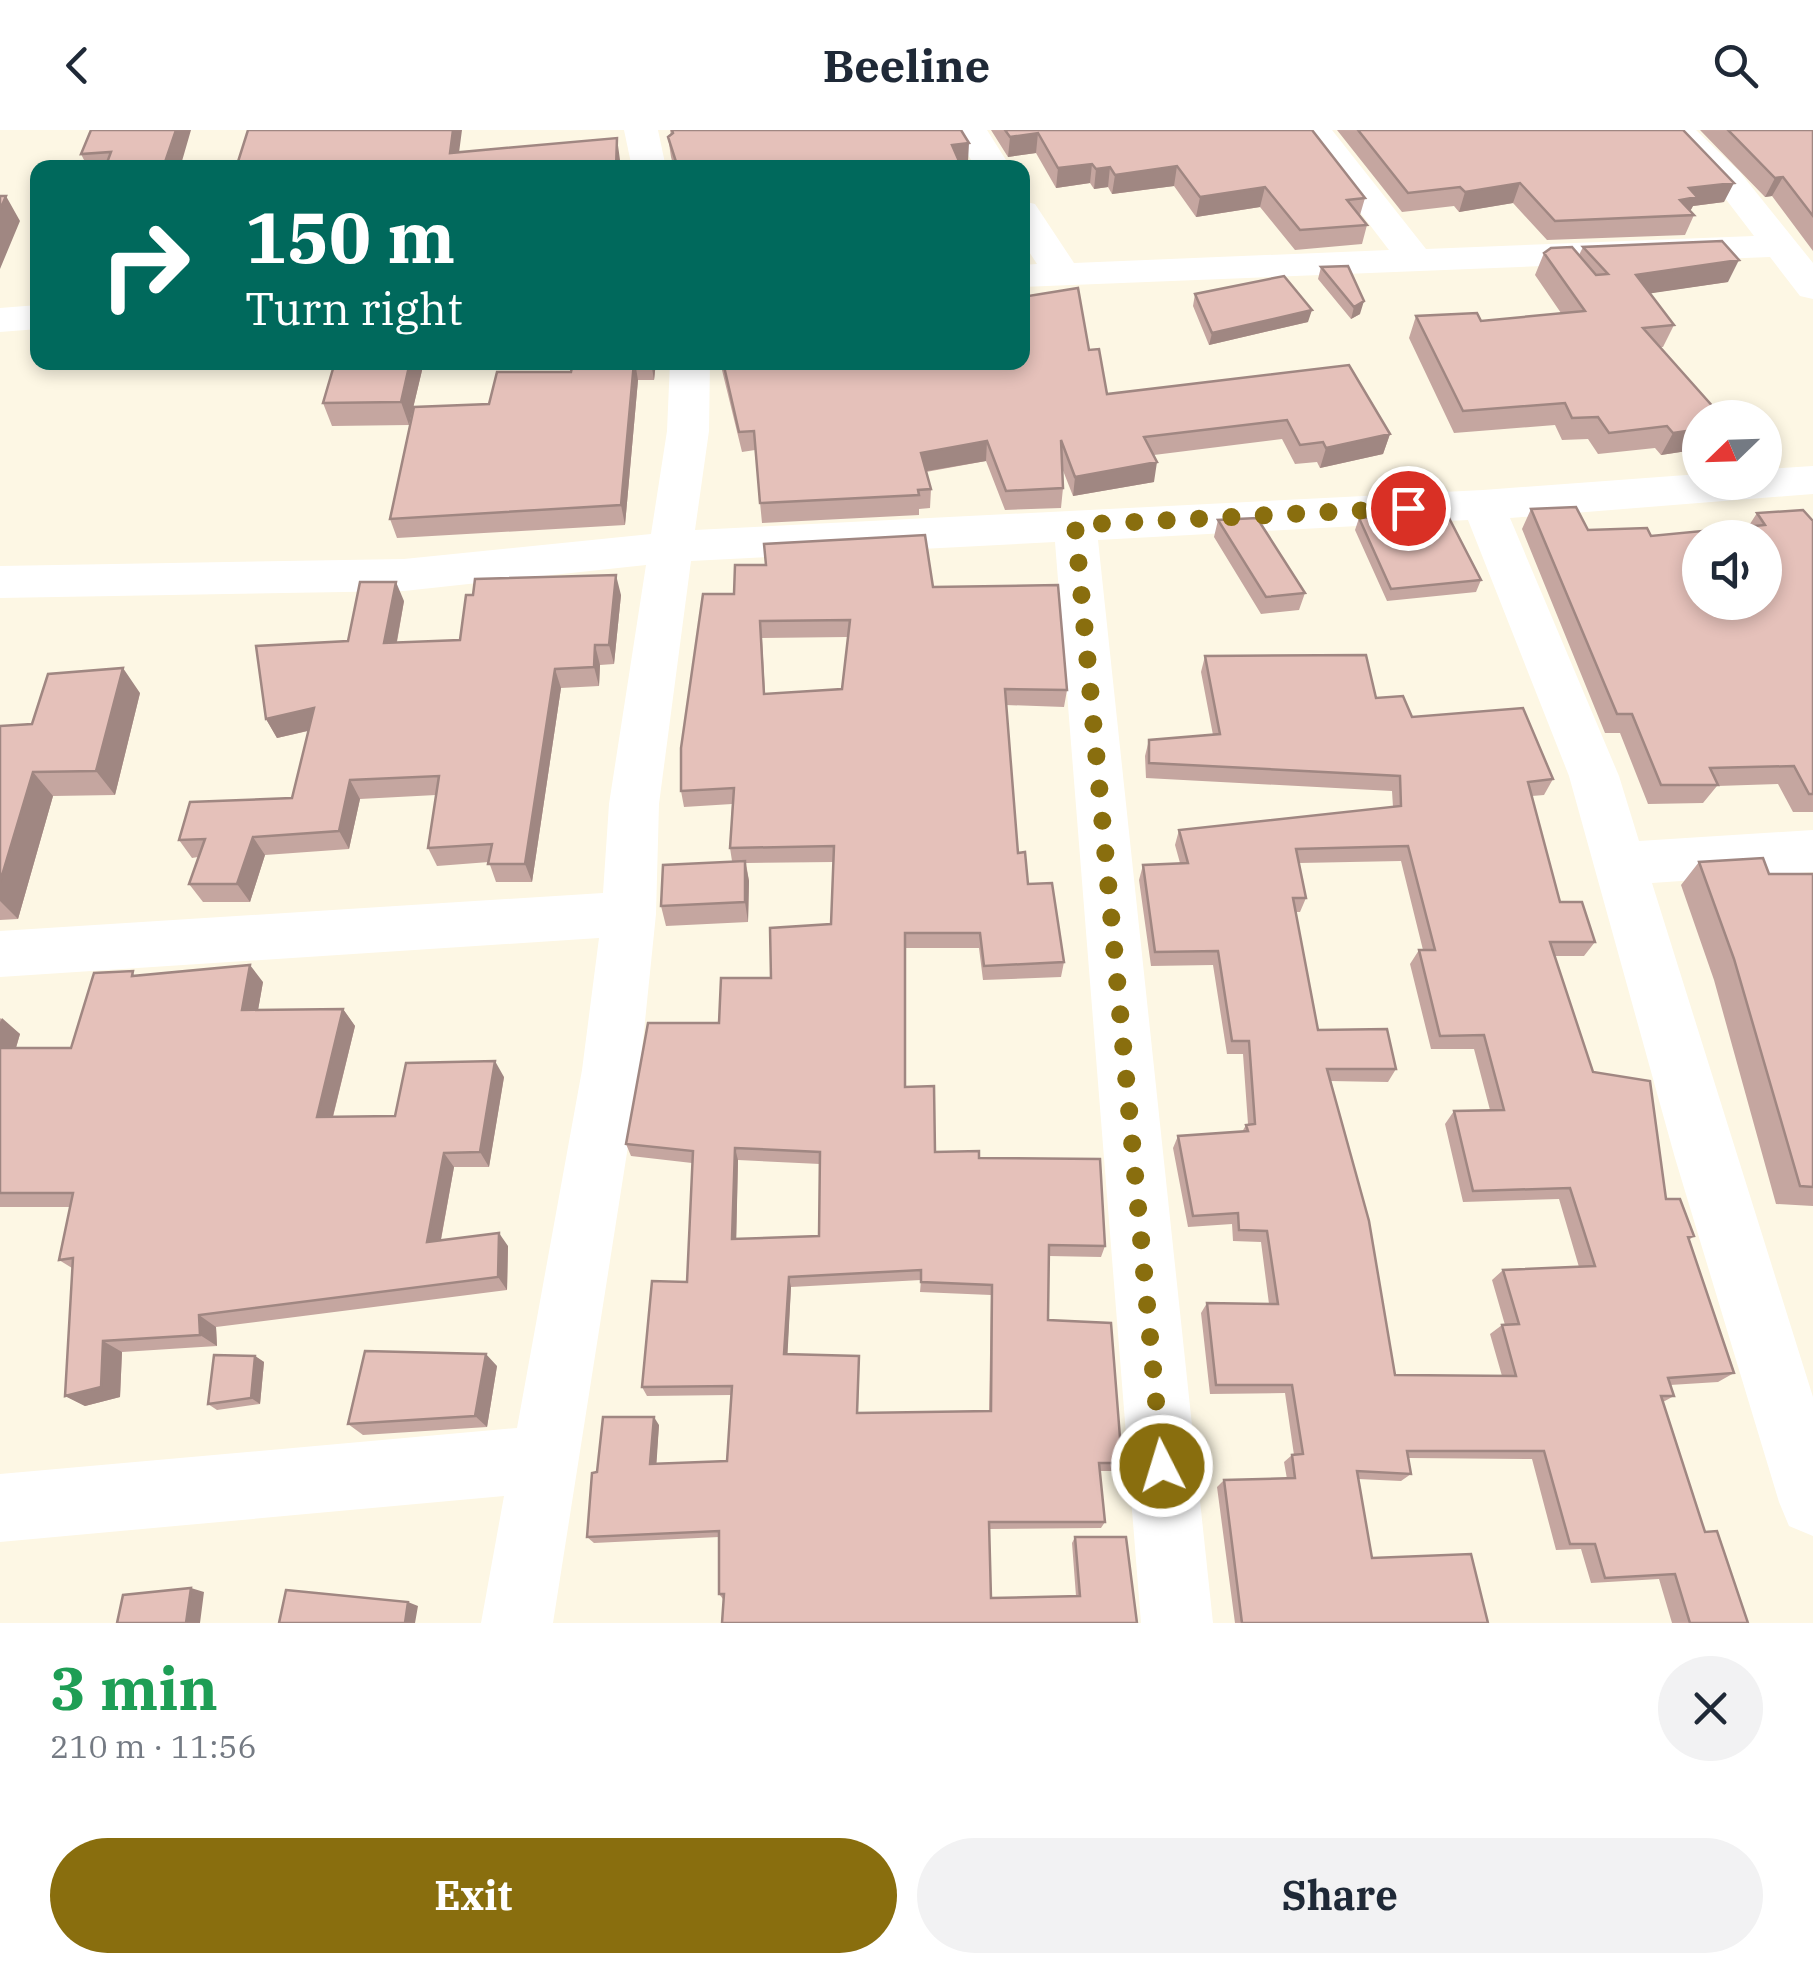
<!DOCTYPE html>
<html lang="en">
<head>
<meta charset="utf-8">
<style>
	:root { --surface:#fff; --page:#f2f2f3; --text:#1f2937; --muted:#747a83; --accent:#896e0e }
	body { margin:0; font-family:"IBM Plex Serif",serif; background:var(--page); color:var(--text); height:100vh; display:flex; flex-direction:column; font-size:38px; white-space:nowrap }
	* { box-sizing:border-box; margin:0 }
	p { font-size:32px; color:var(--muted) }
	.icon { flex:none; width:55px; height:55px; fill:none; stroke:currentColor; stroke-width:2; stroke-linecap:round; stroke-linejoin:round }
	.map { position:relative; height:1493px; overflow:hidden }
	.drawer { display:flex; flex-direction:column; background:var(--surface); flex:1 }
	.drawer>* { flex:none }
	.guide { position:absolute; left:30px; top:30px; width:1000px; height:210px; border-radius:20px; box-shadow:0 5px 15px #0003; background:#00695c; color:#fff; overflow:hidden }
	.needle { width:65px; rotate:247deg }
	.buttons { position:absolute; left:1682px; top:270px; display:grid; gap:20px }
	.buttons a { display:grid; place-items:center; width:100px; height:100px; border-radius:50%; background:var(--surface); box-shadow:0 5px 15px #0003; font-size:50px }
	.pin { position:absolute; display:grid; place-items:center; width:85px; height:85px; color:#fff; margin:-42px; border:5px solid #fff; border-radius:50%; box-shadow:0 2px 10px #0007 }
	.me { position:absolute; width:110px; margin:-55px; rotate:355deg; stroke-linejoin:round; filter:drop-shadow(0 0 8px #0008) }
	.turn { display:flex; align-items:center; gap:35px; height:210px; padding:0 50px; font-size:45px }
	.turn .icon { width:130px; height:130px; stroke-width:2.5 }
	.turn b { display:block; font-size:70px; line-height:85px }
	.round { display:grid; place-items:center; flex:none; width:105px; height:105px; border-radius:52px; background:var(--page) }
	.summary { display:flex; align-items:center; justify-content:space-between; height:170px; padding:0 50px }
	h1 { font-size:60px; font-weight:700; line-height:75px; color:#1e9e55 }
	.primary-button { display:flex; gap:20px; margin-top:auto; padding:20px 50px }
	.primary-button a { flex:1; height:115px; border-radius:60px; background:var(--accent); color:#fff; font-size:40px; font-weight:700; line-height:115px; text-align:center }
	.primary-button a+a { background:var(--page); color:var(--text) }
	header { display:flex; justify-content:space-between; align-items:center; height:130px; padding:0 50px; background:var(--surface); font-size:45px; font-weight:700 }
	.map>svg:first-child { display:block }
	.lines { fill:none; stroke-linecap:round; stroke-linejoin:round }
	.minor { fill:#fff; fill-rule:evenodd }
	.wall { fill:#c5a6a0; fill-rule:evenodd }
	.shaded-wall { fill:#a08782 }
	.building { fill:#e5c1ba; stroke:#a08782; stroke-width:2.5; fill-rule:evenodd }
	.route { stroke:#896e0e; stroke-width:18; stroke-dasharray:0 32.4 }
</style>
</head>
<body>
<header><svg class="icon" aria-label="back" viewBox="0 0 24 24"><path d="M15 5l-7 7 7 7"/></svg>Beeline<svg class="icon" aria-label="search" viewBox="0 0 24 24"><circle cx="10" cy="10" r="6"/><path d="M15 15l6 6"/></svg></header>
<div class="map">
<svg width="1813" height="1493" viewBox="0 0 1813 1493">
	<rect width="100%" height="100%" fill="#fdf7e4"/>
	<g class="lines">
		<path class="minor" d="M 624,0 L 658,0 L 666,38 L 632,38 Z
			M 953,0 L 987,0 L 1011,38 L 976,38 Z
			M 1297,0 L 1332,0 L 1426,119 L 1754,106 L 1715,55 L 1660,0 L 1696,0 L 1739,41 L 1813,133 L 1813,169 L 1800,166 L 1770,127 L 1022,157 L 1022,135 L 1037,134 L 1022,111 L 1022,71 L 1035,74 L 1074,133 L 1389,120 Z
			M 38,175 L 38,199 L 0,202 L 0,178 Z
			M 670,232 L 710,232 L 709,301 L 695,400 L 1483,360 L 1700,344 L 1700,352 L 1765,352 L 1765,339 L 1813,336 L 1813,364 L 1510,388 L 1619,646 L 1639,711 L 1813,700 L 1813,742 L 1652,753 L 1813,1267 L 1813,1406 L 1789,1396 L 1779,1372 L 1675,1028 L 1569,646 L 1468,390 L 1098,410 L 1213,1493 L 1141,1493 L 1055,412 L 691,431 L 659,674 L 656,784 L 640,940 L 553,1493 L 481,1493 L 504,1366 L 0,1412 L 0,1344 L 517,1298 L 582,940 L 599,808 L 0,847 L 0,801 L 603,763 L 609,674 L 646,435 L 404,461 L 0,468 L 0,436 L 404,429 L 651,404 L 667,301 Z"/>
	</g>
	<path class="wall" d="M 91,0 L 180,38 L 88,38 L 81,24 Z
		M 670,0 L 961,0 L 968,32 L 961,33 L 962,38 L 674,38 L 671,27 L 668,7 L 671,5 Z
		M 991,0 L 1312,0 L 1365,68 L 1360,85 L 1367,95 L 1362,114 L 1295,120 L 1260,77 L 1196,87 L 1174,56 L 1112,64 L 1108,57 L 1094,59 L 1090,53 L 1056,58 L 1036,23 L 1008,27 Z
		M 1337,0 L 1683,0 L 1724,72 L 1693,76 L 1690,81 L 1694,85 L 1685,105 L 1547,110 L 1513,73 L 1459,82 L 1454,76 L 1402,82 Z
		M 1700,0 L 1813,0 L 1813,121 L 1772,66 L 1765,67 Z
		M 1583,117 L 1728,152 L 1650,163 L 1674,195 L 1663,217 L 1660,217 L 1700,288 L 1700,319 L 1661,325 L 1655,318 L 1598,324 L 1588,309 L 1562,310 L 1555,295 L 1454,303 L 1409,208 L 1416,186 L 1481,191 L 1561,183 L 1535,145 L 1544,123 L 1579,125 Z
		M 1321,137 L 1360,184 L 1351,189 L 1318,149 Z
		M 1195,164 L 1308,192 L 1209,215 L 1193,176 Z
		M 1089,220 L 1107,264 L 1390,304 L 1383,324 L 1320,338 L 1317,332 L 1295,334 L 1282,309 L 1154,325 L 1154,352 L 1073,366 L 1062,338 L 1063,358 L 1061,378 L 1005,380 L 986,331 L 926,342 L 931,359 L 930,378 L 919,379 L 919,385 L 762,393 L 755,320 L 742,322 L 720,232 L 1022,232 Z
		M 335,232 L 424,232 L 409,295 L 332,296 L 323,273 Z
		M 573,232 L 656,232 L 654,250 L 638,250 L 625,395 L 397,408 L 390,389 L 489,274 L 571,242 Z
		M 1531,379 L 1588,400 L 1651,406 L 1748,397 L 1757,383 L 1813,391 L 1813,682 L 1793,682 L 1778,654 L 1717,656 L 1703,673 L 1648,674 L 1620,603 L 1605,603 L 1522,399 Z
		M 1359,388 L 1481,450 L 1476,462 L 1387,471 L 1355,400 Z
		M 1218,390 L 1305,463 L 1299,480 L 1261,484 L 1214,407 Z
		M 933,457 L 1067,560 L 1064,577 L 1006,575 L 1018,723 L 1028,754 L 1064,832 L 1061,847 L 983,850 L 979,818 L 905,818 L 905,957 L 935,1022 L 979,1028 L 1105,1116 L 1101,1127 L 1049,1126 L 1048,1190 L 1122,1333 L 1118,1341 L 1100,1341 L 1105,1392 L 1101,1398 L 989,1399 L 991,1468 L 1076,1466 L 1072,1413 L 1075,1407 L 1137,1493 L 723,1469 L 719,1464 L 719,1407 L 594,1413 L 587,1407 L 597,1342 L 659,1295 L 656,1333 L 727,1331 L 731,1265 L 647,1266 L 642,1257 L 687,1152 L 692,1033 L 631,1026 L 626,1014 L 719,893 L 831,794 L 834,732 L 746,733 L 749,751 L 748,792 L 666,796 L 661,776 L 732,731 L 730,718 L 732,674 L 684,677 L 681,661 L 703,464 ZM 848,507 L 842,559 L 765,564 L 762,508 ZM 738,1030 L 820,1034 L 819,1106 L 736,1109 ZM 921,1150 L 920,1162 L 991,1165 L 989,1281 L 858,1283 L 859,1226 L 787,1225 L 791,1157 Z
		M 621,465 L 614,534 L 600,535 L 599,556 L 561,558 L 532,752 L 496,752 L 489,732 L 437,736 L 428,718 L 436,665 L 360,669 L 349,719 L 265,725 L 250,772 L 203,772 L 189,754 L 198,727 L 192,728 L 179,710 L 292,668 L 308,601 L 277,608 L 266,589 L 348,511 L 404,471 L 397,512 L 460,510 Z
		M 1205,526 L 1376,568 L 1412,587 L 1553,649 L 1544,665 L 1532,666 L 1560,772 L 1595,812 L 1584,826 L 1554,826 L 1593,942 L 1666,1069 L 1694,1106 L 1689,1110 L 1734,1243 L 1718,1252 L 1670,1255 L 1674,1266 L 1663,1272 L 1705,1402 L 1748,1493 L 1672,1493 L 1659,1449 L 1591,1453 L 1581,1419 L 1556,1420 L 1532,1329 L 1408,1328 L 1411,1344 L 1401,1351 L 1358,1349 L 1372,1428 L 1488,1493 L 1235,1493 L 1217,1357 L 1224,1350 L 1287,1349 L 1284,1332 L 1292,1325 L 1294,1325 L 1285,1263 L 1210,1264 L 1201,1183 L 1207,1173 L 1269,1174 L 1261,1112 L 1233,1111 L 1232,1094 L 1188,1097 L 1173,1018 L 1178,1006 L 1242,1002 L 1246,995 L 1248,994 L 1243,924 L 1227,924 L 1213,835 L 1151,836 L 1139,750 L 1143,735 L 1180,733 L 1175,715 L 1179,700 L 1393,677 L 1392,661 L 1146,648 L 1145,626 L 1149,610 L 1213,605 L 1201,542 ZM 1401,731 L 1423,820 L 1419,820 L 1410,834 L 1431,919 L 1474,919 L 1490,980 L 1454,981 L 1445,994 L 1463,1072 L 1559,1069 L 1579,1137 L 1503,1140 L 1492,1150 L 1505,1195 L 1502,1195 L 1490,1204 L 1502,1246 L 1395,1245 L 1330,951 L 1388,952 L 1396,939 L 1318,900 L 1295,782 L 1300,782 L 1306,768 L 1299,733 Z
		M 140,563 L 115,665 L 53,666 L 18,789 L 0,790 L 0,596 L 32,594 Z
		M 1699,732 L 1769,744 L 1813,744 L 1813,1076 L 1776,1074 L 1714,850 L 1681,755 Z
		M 137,845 L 263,852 L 258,880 L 343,879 L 355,896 L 333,987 L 395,986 L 504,947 L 489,1037 L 454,1037 L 441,1110 L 508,1116 L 507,1160 L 216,1197 L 217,1216 L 122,1222 L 120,1267 L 85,1276 L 65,1266 L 72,1138 L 59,1130 L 70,1077 L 0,1077 L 0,888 L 20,904 L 16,918 L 71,918 Z
		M 255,1226 L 264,1232 L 260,1274 L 217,1280 L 208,1274 Z
		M 497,1236 L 487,1297 L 363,1305 L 348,1294 Z"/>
	<path class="shaded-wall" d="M 176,0 L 191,0 L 180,38 L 163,38 Z
		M 453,0 L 462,0 L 457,38 L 450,23 Z
		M 1038,3 L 1036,23 L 1008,27 L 1010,7 Z
		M 617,8 L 620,30 L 620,38 L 616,38 Z
		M 969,13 L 968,32 L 952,35 L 952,15 Z
		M 1092,34 L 1090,53 L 1056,58 L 1058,38 Z
		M 1177,36 L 1174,56 L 1112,64 L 1115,45 Z
		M 1110,37 L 1108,57 L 1094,59 L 1096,39 Z
		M 1783,47 L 1772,66 L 1765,67 L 1775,48 Z
		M 1520,53 L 1513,73 L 1459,82 L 1465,62 Z
		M 1734,53 L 1724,72 L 1693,76 L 1688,85 L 1680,70 L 1689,58 Z
		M 1265,57 L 1260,77 L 1196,87 L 1200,67 Z
		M 6,66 L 20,91 L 0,139 L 0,80 Z
		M 1739,130 L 1728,152 L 1626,167 L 1636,145 Z
		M 1364,171 L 1360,184 L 1351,189 L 1354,177 Z
		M 1312,180 L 1308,192 L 1209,215 L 1212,203 Z
		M 410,232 L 424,232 L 409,295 L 401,272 Z
		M 635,232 L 638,250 L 625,395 L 621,375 Z
		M 651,232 L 656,232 L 654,250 Z
		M 1700,299 L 1700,319 L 1661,325 L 1673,303 Z
		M 1390,304 L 1383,324 L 1320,338 L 1326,318 Z
		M 987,311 L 986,331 L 921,342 L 921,323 Z
		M 1157,332 L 1154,352 L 1073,366 L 1075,347 Z
		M 616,445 L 621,465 L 614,534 L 609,515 Z
		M 396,452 L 404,471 L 393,532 L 384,513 Z
		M 595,515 L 600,535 L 599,556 L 594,537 Z
		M 123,538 L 140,563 L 115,665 L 96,641 Z
		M 555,539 L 561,558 L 532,752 L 525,734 Z
		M 314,578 L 324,597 L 277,608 L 266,589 Z
		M 33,642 L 53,666 L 18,789 L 0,771 L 0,752 Z
		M 350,650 L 360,669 L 349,719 L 339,701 Z
		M 253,707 L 265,725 L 250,772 L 237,754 Z
		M 745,731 L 749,751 L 748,792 L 745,772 Z
		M 250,835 L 263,852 L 255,897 L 242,880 Z
		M 343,879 L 355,896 L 329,1002 L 317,987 Z
		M 2,888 L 20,904 L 11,934 L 0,925 L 0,892 Z
		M 495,931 L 504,947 L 489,1037 L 480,1022 Z
		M 735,1018 L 738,1030 L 736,1120 L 732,1109 Z
		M 444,1023 L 454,1037 L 438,1125 L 427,1112 Z
		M 499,1103 L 508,1116 L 507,1160 L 498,1147 Z
		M 789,1147 L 791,1157 L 787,1234 L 784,1224 Z
		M 199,1185 L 216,1197 L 217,1216 L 200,1205 Z
		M 103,1211 L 122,1222 L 120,1267 L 85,1276 L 65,1266 Z
		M 486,1224 L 497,1236 L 487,1297 L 475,1286 Z
		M 255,1226 L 264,1232 L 260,1274 L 251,1268 Z
		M 654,1287 L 659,1295 L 656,1341 L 650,1334 Z
		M 191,1458 L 204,1462 L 200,1493 L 186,1493 Z
		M 408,1472 L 418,1476 L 415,1493 L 405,1493 Z"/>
	<path class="building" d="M 91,0 L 176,0 L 163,38 L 105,38 L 111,22 L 81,24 Z
		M 248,0 L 453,0 L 450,23 L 617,8 L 616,38 L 236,38 Z
		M 672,0 L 961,0 L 969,13 L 952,15 L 962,38 L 678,38 L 668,7 L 673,3 Z
		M 1005,0 L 1312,0 L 1365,68 L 1347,70 L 1367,95 L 1300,100 L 1265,57 L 1200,67 L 1177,36 L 1115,45 L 1110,37 L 1096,39 L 1092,34 L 1058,38 L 1038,3 L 1010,7 Z
		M 1358,0 L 1683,0 L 1734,53 L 1689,58 L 1697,67 L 1680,70 L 1694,85 L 1555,91 L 1520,53 L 1465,62 L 1460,57 L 1408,63 Z
		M 1728,0 L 1813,0 L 1813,86 L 1783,47 L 1775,48 Z
		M 0,66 L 6,66 L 0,80 Z
		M 1722,111 L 1739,130 L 1636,145 L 1674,195 L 1643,198 L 1723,288 L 1700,288 L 1700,299 L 1673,303 L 1667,296 L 1609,303 L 1598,287 L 1572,288 L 1565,273 L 1463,281 L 1416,186 L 1477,183 L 1481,191 L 1585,181 L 1544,123 L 1551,118 L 1572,117 L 1596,145 L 1608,144 L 1583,117 Z
		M 1348,136 L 1364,171 L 1354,177 L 1321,137 Z
		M 1284,146 L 1312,180 L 1212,203 L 1195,164 Z
		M 1078,158 L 1089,220 L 1099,219 L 1107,264 L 1349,235 L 1390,304 L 1326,318 L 1323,312 L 1300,315 L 1287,290 L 1144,307 L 1157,332 L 1075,347 L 1061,310 L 1063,358 L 1006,361 L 987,311 L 921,323 L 931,359 L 918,360 L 919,365 L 760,373 L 754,301 L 739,302 L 723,232 L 1022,232 L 1022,167 Z
		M 335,232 L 410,232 L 401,272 L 323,273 Z
		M 573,232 L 634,232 L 621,375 L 390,389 L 414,277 L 489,274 L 497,242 L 571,242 Z
		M 1576,377 L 1588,400 L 1647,398 L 1651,406 L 1765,395 L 1757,383 L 1803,380 L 1813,391 L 1813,664 L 1809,664 L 1794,636 L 1710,638 L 1718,655 L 1661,655 L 1632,584 L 1617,584 L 1531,379 ZM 1700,408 L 1765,408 L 1765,472 L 1700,472 Z
		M 1401,386 L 1404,392 L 1449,388 L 1481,450 L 1391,459 L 1359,388 Z
		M 1257,388 L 1305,463 L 1266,467 L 1218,390 Z
		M 925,405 L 933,457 L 1058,455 L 1067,560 L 1005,559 L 1018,723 L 1025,722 L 1028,754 L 1052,753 L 1064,832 L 984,836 L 980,803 L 905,803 L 905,957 L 934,956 L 935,1022 L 979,1021 L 979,1028 L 1100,1029 L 1105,1116 L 1049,1115 L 1048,1190 L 1111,1193 L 1122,1333 L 1099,1333 L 1105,1392 L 989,1392 L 991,1468 L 1080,1466 L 1075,1407 L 1126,1407 L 1137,1493 L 722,1493 L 724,1464 L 719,1464 L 719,1401 L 587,1407 L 592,1343 L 597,1342 L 603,1287 L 654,1287 L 650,1334 L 727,1331 L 732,1256 L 642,1257 L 652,1151 L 687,1152 L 693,1021 L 626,1014 L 648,893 L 719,893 L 721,848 L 771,848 L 770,798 L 831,794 L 834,716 L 730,718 L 734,658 L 681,661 L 681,618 L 703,464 L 734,464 L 735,435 L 766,435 L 764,414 ZM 850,490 L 842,559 L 764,564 L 760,491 ZM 735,1018 L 820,1022 L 819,1106 L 732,1109 ZM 921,1140 L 921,1152 L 992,1155 L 991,1281 L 857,1283 L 859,1226 L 784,1224 L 789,1147 Z
		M 616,445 L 609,515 L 595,515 L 594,537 L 555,539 L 525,734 L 488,734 L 492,714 L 428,718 L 439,646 L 350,650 L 339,701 L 253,707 L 237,754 L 189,754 L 205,709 L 179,710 L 190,672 L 292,668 L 314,578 L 266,589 L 256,516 L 348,511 L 360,452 L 396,452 L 384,513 L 460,510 L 466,465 L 473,465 L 475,449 Z
		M 1366,525 L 1376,568 L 1403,566 L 1412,587 L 1523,578 L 1553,649 L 1528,652 L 1560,772 L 1582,772 L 1595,812 L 1550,812 L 1593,942 L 1650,951 L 1666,1069 L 1680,1069 L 1694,1106 L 1688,1107 L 1734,1243 L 1668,1248 L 1674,1266 L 1661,1266 L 1705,1402 L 1717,1401 L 1748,1493 L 1690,1493 L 1675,1444 L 1605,1448 L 1595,1414 L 1570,1414 L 1544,1321 L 1407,1321 L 1411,1344 L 1357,1341 L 1372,1428 L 1471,1424 L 1488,1493 L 1242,1493 L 1224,1350 L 1295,1348 L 1292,1325 L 1303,1324 L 1292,1255 L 1216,1255 L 1207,1173 L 1278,1174 L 1267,1101 L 1239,1100 L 1238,1083 L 1193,1086 L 1178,1006 L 1248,1001 L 1246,995 L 1255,994 L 1249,911 L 1232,911 L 1218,821 L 1155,822 L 1143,735 L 1188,733 L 1179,700 L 1401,676 L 1400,646 L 1149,633 L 1149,610 L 1220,604 L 1205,526 ZM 1408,716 L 1435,820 L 1419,820 L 1440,906 L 1484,905 L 1504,980 L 1454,981 L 1473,1061 L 1570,1058 L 1595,1136 L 1503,1140 L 1519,1194 L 1502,1195 L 1516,1246 L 1395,1245 L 1369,1091 L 1327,939 L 1396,939 L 1387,899 L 1318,900 L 1293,768 L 1306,768 L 1296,719 Z
		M 123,538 L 96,641 L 33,642 L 0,752 L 0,596 L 32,594 L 48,544 Z
		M 1763,728 L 1769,744 L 1813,744 L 1813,1057 L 1800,1056 L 1734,829 L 1699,732 Z
		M 745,731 L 745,772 L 661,776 L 663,735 Z
		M 250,835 L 242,880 L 343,879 L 317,987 L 395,986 L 406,933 L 495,931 L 480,1022 L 444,1023 L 427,1112 L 499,1103 L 498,1147 L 199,1185 L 200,1205 L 103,1211 L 101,1257 L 65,1266 L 73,1128 L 59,1130 L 73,1063 L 0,1063 L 0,918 L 71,918 L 94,843 L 133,841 L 132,846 Z
		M 365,1221 L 486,1224 L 475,1286 L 348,1294 Z
		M 214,1225 L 255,1226 L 251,1268 L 208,1274 Z
		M 191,1458 L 186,1493 L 117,1493 L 123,1465 Z
		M 286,1460 L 408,1472 L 405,1493 L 279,1493 Z"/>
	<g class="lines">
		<path class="route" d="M 1162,1336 L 1075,395 L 1408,378"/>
	</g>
</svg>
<div class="buttons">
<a><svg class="needle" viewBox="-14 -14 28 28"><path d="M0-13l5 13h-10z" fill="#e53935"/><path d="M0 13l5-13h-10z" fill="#747a83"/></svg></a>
<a><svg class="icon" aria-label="sound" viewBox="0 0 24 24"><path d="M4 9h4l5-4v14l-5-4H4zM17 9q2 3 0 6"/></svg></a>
</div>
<div class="pin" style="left:1408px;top:378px;background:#d93025"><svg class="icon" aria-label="arrive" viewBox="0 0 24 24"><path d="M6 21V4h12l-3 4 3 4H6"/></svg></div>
<svg class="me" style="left:1162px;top:1336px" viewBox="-20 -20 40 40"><circle r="17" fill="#896e0e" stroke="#fff" stroke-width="3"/><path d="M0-11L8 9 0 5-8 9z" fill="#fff"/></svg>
<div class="guide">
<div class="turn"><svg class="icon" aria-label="right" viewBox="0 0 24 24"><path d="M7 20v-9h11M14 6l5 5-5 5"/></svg><div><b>150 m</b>Turn right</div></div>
</div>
</div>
<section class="drawer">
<div class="summary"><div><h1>3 min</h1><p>210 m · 11:56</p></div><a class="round"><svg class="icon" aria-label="close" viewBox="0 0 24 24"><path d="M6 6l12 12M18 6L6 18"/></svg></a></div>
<div class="primary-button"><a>Exit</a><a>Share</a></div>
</section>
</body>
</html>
